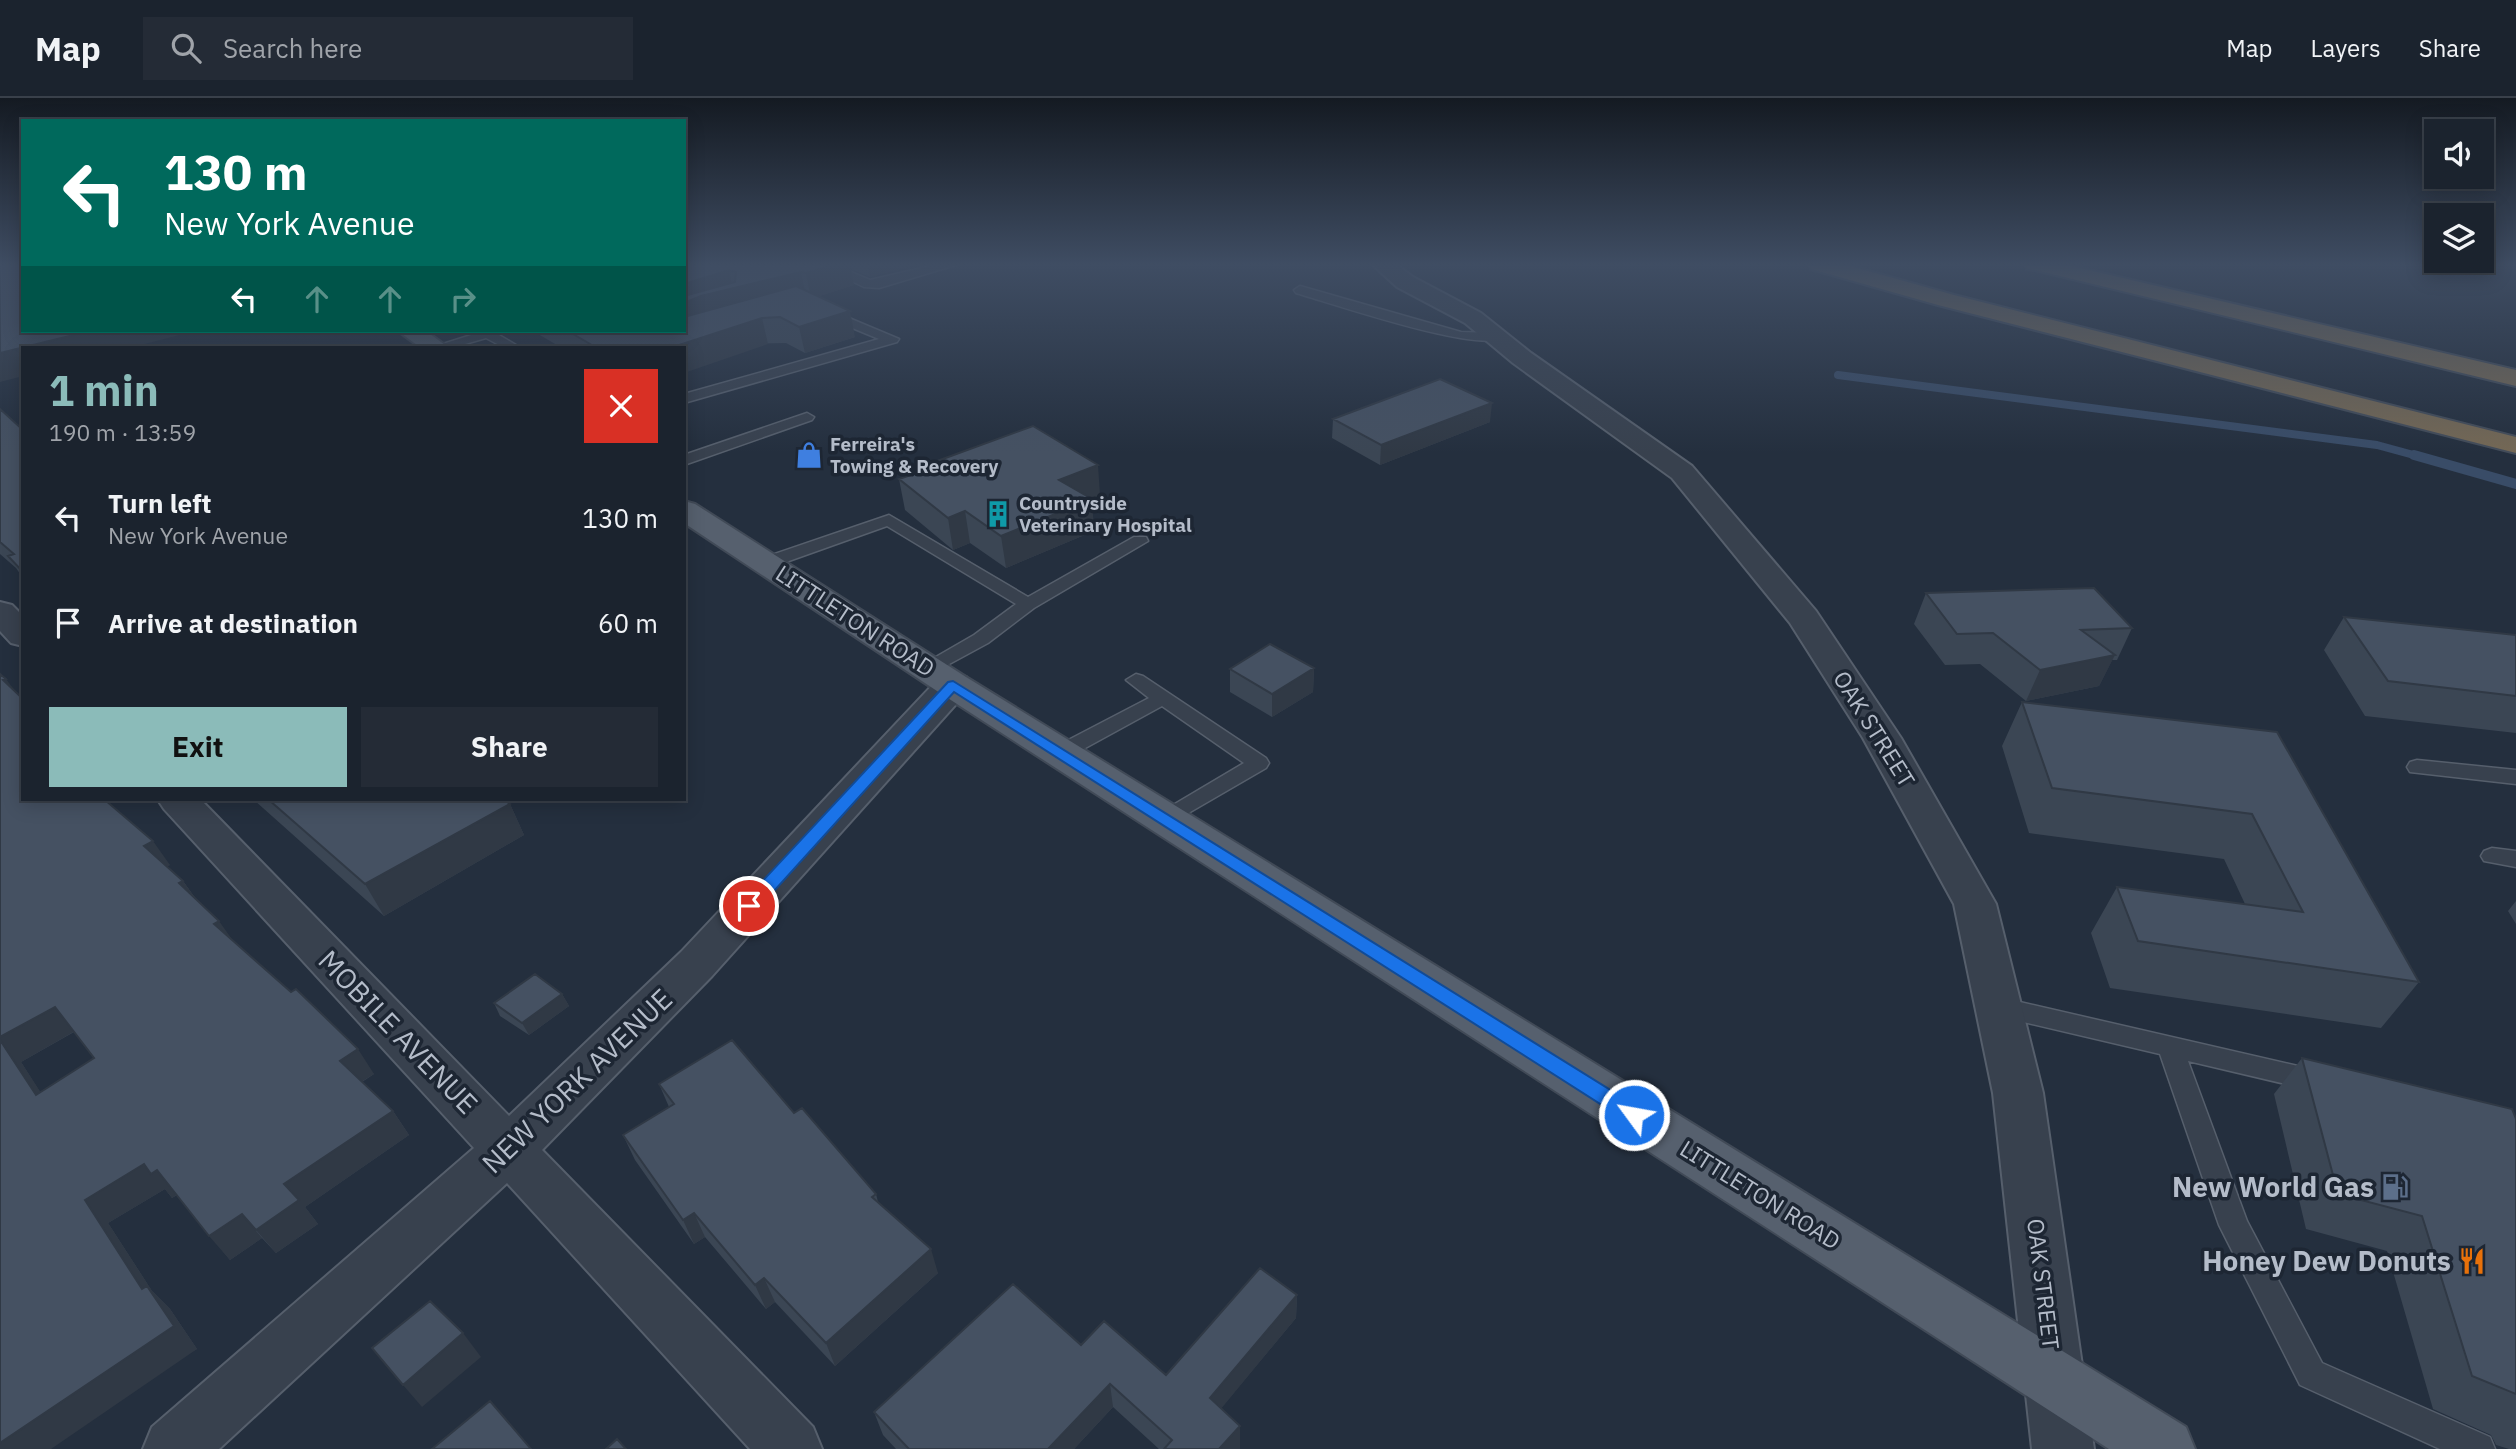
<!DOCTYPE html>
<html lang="en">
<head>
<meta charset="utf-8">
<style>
	:root { --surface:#1b232e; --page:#242b36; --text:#f1f3f6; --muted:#a0a4aa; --line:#39404a; --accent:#8bbbb9 }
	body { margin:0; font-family:"IBM Plex Sans",sans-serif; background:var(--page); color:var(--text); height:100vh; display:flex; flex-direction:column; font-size:26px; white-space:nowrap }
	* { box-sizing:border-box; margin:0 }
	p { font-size:23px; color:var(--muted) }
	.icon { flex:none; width:38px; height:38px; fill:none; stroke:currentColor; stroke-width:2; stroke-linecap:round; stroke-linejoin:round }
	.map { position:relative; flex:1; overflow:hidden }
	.drawer { position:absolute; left:21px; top:248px; width:665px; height:455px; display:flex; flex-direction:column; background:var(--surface); border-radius:0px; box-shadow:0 4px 18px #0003,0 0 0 2px var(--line) }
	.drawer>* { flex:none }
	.guide { position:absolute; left:21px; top:21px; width:665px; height:214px; border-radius:0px; box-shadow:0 4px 18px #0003,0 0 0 2px var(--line); background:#00695c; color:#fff; overflow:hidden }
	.fabs { position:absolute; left:2424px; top:21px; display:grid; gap:14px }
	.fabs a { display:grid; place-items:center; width:70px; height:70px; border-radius:0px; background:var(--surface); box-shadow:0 4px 18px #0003,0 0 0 2px var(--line); font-size:35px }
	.pin { position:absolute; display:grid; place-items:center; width:60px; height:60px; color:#fff; margin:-30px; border:4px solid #fff; border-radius:50%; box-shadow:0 2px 7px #0007 }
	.me { position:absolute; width:77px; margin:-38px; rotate:302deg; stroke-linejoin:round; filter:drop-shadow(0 0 5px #0008) }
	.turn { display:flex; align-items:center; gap:24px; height:147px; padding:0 28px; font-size:32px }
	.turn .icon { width:91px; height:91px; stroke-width:2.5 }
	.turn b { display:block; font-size:49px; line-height:60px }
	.lanes { display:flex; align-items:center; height:66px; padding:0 28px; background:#0003; justify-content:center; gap:35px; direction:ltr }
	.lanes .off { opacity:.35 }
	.round { display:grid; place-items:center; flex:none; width:74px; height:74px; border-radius:0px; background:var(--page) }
	.summary { display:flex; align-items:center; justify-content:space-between; height:119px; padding:0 28px }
	h1 { font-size:42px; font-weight:700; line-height:52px; color:var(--accent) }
	.button { display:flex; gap:14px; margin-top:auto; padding:14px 28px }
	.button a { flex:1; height:80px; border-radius:0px; background:var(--accent); color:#111; font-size:28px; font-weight:700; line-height:80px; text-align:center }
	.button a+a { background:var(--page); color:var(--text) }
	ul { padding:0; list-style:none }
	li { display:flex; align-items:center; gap:21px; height:105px; padding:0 28px }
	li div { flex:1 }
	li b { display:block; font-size:26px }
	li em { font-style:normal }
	header { display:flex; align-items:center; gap:42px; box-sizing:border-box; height:98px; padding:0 35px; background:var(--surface); border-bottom:2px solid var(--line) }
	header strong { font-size:33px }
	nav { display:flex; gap:38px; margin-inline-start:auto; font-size:24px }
	.search { width:490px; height:63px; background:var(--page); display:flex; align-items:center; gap:18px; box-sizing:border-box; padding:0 24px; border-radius:0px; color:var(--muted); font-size:26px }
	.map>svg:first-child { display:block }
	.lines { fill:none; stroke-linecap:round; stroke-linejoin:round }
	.stream-far1 { stroke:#394c67; stroke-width:8 }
	.stream { stroke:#394c67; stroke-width:10 }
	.lane-casing { stroke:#565f6c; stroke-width:3 }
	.street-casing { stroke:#565f6c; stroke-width:4 }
	.primary-casing { stroke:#414a57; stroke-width:4 }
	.highway-casing { stroke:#434c59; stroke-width:4 }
	.lane { fill:#38414e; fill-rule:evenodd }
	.street { fill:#38414e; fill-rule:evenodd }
	.primary { fill:#56606e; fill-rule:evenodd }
	.highway { fill:#746855; fill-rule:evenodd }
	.wall { fill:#3b4654; fill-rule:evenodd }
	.shaded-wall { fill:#303945 }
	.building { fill:#455162; stroke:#303945; stroke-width:2 }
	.route { fill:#1a73e8; stroke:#114b97; stroke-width:2 }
	.labels { text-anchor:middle; stroke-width:7; stroke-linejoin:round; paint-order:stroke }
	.far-poi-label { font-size:19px; font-weight:bold; fill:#b4bcc9; stroke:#1d2633; text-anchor:start }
	.street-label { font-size:23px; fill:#b4bcc9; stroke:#1d2633 }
	.near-street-label { font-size:28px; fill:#b4bcc9; stroke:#1d2633 }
	.near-poi-label { font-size:28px; font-weight:bold; fill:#b4bcc9; stroke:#1d2633; text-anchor:end }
</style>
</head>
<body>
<header>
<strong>Map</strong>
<div class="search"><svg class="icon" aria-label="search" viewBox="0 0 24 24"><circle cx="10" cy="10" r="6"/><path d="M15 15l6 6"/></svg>Search here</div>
<nav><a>Map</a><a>Layers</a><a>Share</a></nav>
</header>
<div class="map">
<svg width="2516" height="1351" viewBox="0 0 2516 1351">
	<rect width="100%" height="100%" fill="#242f3e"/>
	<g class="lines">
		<path class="stream-far1" d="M 1838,277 L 2377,347 L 2421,359"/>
		<path class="stream" d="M 2414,357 L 2516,386"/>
		<defs>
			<path id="lane" d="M 816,166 L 832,166 L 870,182 L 939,166 L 959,166 L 879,190 L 864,189 Z
				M 1300,188 L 1461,234 L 1497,235 L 1504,239 C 1482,257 1328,204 1296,195 L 1294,192 Z
				M 825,210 L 899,241 L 897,244 L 684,305 L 684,296 L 879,241 L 821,217 L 819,214 Z
				M 484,233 L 504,233 L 499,237 L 521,250 L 505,250 L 486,240 L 451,250 L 430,250 Z
				M 807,315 L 814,319 L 812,322 L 684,367 L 684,357 Z
				M 889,417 L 1028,499 L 1134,439 L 1146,439 L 1148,443 L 1034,510 L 988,545 L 929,577 L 919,571 L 922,567 L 974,537 L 1016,506 L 887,428 L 772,469 L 766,470 L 757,465 L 760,461 Z
				M 1136,576 L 1143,578 L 1266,660 L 1269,665 L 1266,670 L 1166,728 L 1158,726 L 1155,721 L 1158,716 L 1244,665 L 1162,608 L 1067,660 L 1053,660 L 1050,655 L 1053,650 L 1149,600 L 1126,582 Z
				M 2417,662 L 2516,672 L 2516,686 L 2410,674 L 2407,669 L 2410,664 Z
				M 2492,750 L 2516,753 L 2516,769 L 2484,763 L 2481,758 L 2484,753 Z
				M 1998,899 L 2324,974 L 2328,982 L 2324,990 L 2315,993 L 2188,963 L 2247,1123 L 2322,1265 L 2490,1339 L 2495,1351 L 2440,1351 L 2300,1287 L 2219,1127 L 2160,956 L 1989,916 L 1985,909 L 1989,902 Z"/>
			<path id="street" d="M 1372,166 L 1396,166 L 1413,179 L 1481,215 L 1531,255 L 1692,368 L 1816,513 L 1901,640 L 1996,806 L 2043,995 L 2094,1351 L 2032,1351 L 1993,995 L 1954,806 L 1863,640 L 1790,525 L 1672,380 L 1513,265 L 1465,225 L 1397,189 Z
				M 0,504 L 12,507 L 23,518 L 23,548 L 11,545 L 0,533 Z
				M 953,576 L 966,579 L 971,587 L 966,595 L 712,878 L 542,1052 L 813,1329 L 822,1351 L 750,1351 L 507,1085 L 219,1351 L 143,1351 L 152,1329 L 474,1050 L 164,711 L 158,702 L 201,702 L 509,1018 L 681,854 L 940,579 Z"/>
			<path id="primary" d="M 398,233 L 426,233 L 449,250 L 421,250 Z
				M 684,403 L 695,406 L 966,579 L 2186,1329 L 2195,1351 L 2109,1351 L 940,595 L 684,425 Z"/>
			<path id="highway" d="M 1808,166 L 1843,166 L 1954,197 L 2516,339 L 2516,355 L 1938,207 L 1811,171 Z
				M 2024,166 L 2063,166 L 2516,272 L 2516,288 L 2035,172 L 2027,171 Z"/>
		</defs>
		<use href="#lane" class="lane-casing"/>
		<use href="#street" class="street-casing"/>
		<use href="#primary" class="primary-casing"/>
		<use href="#highway" class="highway-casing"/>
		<use href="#lane" class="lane"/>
		<use href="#street" class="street"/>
		<use href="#primary" class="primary"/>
		<use href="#highway" class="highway"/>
	</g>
	<path class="wall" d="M 684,166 L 918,166 L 870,179 L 851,171 L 854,187 L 819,198 L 855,239 L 805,255 L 786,245 L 562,250 L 533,233 L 684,233 Z
		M 0,311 L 23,332 L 23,480 L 16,470 L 0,456 Z
		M 1333,321 L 1490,324 L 1380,367 L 1332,340 Z
		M 940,362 L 1100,397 L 1091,401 L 1094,433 L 1006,470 L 970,445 L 953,452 L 905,412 L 899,381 L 941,367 Z
		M 1926,495 L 2132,530 L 2117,562 L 2112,562 L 2099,588 L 2026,603 L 1980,566 L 1945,567 L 1914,526 Z
		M 2344,519 L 2516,537 L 2516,635 L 2365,618 L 2324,552 Z
		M 1314,570 L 1313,594 L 1272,619 L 1230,594 L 1230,571 Z
		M 0,574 L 23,702 L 170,767 L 167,768 L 183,783 L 196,801 L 232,842 L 374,976 L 362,984 L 393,1013 L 409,1037 L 305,1109 L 318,1126 L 276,1155 L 262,1140 L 230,1162 L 177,1097 L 172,1100 L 165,1091 L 108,1125 L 152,1193 L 170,1211 L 197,1251 L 0,1351 ZM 74,934 L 94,960 L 40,994 L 21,964 Z
		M 2022,604 L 2277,634 L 2419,884 L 2381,930 L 2110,890 L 2091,835 L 2117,789 L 2245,806 L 2224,761 L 2029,735 L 2002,648 Z
		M 254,702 L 504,702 L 510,706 L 524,737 L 384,818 Z
		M 2516,803 L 2516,826 L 2508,813 Z
		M 562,896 L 569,908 L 529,937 L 500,918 L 494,905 Z
		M 2302,960 L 2516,1021 L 2516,1351 L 2509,1351 L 2496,1347 L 2491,1337 L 2433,1311 L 2387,1153 L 2306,1131 L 2274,996 Z
		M 659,986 L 794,1015 L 876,1096 L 878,1104 L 938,1175 L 835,1268 L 775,1204 L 766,1211 L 705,1139 L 694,1146 L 635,1062 L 623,1037 L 669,1009 Z
		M 1297,1197 L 1296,1220 L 1221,1310 L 1240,1350 L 1240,1351 L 1159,1351 L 1113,1309 L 1074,1351 L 896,1351 L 883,1337 L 874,1314 L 1081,1247 L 1166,1277 Z"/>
	<path class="shaded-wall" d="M 836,166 L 850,166 L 854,187 L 811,201 L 806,175 Z
		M 868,166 L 918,166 L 870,179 Z
		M 729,172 L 733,190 L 801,174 L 806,199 L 684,233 L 684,186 Z
		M 850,213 L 855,239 L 805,255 L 799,229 Z
		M 762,220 L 768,246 L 684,275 L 684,250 L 670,250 Z
		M 90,233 L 190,233 L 191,234 L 129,250 L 23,250 L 23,278 L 0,284 L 0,255 Z
		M 1492,305 L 1490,324 L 1380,367 L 1381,347 Z
		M 1098,367 L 1100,397 L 1062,413 L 1059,382 Z
		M 1092,401 L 1094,433 L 1006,470 L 1001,438 Z
		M 965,413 L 970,445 L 953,452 L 948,420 Z
		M 2115,557 L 2099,588 L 2026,603 L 2040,572 Z
		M 1314,570 L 1313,594 L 1272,619 L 1272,596 Z
		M 6,581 L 23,604 L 3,582 Z
		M 510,706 L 524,737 L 384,818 L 365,786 Z
		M 153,743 L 170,767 L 161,772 L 144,748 Z
		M 183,783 L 200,807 L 179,785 Z
		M 219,823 L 236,847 L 214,826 Z
		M 562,896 L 569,908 L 529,937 L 522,925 Z
		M 55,909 L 75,933 L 21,964 L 58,1021 L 36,997 L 0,942 L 0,939 Z
		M 358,951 L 374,976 L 356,987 L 340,963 Z
		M 393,1013 L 409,1037 L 305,1109 L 318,1126 L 276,1155 L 256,1132 L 284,1086 Z
		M 144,1066 L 157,1072 L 178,1096 L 172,1100 L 165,1091 L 108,1125 L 152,1193 L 170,1211 L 197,1251 L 51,1351 L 0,1351 L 0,1345 L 142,1191 L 85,1102 Z
		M 694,1115 L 705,1139 L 694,1146 L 683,1122 Z
		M 242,1116 L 262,1140 L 230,1162 L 209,1138 Z
		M 931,1151 L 938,1175 L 835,1268 L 826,1245 Z
		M 764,1180 L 775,1204 L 766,1211 L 755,1187 Z
		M 1297,1197 L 1296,1220 L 1211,1323 L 1210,1300 Z
		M 463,1235 L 481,1259 L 422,1309 L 403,1287 Z
		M 1110,1286 L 1113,1309 L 1074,1351 L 1048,1351 Z
		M 1240,1328 L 1240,1351 L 1219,1351 Z"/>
	<path class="building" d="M 0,166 L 23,166 L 23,233 L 90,233 L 0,255 Z
		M 684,166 L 836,166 L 806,175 L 801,174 L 701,198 L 684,205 L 684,198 L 735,184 L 736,174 L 729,172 L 684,186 Z
		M 796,188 L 850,213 L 799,229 L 780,219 L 762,220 L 670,250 L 597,250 L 568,233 L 684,233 L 684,219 Z
		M 1440,281 L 1492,305 L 1381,347 L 1333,321 Z
		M 0,311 L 23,332 L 23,474 L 8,458 L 14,456 L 0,444 Z
		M 1033,328 L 1098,367 L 1059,382 L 1092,401 L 1001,438 L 965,413 L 948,420 L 899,381 L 946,365 L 940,362 Z
		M 2094,490 L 2132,530 L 2081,532 L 2115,557 L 2040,572 L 1993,535 L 1957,536 L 1926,495 Z
		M 2344,519 L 2516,537 L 2516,598 L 2388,583 Z
		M 1270,546 L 1314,570 L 1272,596 L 1230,571 Z
		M 0,576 L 6,581 L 3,582 L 23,601 L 23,702 L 105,702 L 153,743 L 144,748 L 183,783 L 179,785 L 219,823 L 214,826 L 291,894 L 296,891 L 358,951 L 340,963 L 393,1013 L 284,1086 L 299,1102 L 256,1132 L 242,1116 L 209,1138 L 157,1072 L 151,1076 L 144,1066 L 85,1102 L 142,1191 L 147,1188 L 174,1228 L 0,1345 L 0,942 L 36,997 L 94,960 L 55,909 L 0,939 Z
		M 2022,604 L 2277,634 L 2419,884 L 2138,843 L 2117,789 L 2303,814 L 2252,716 L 2052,690 Z
		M 269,702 L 504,702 L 510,706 L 365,786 Z
		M 535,876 L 562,896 L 522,925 L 494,905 Z
		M 732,942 L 794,1015 L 802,1010 L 876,1096 L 872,1099 L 931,1151 L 826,1245 L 764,1180 L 755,1187 L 694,1115 L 683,1122 L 623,1037 L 674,1006 L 659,986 Z
		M 2302,960 L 2512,1011 L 2516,1021 L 2516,1296 L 2472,1278 L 2422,1118 L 2338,1096 Z
		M 1260,1170 L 1297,1197 L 1210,1300 L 1240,1328 L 1219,1351 L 1164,1351 L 1172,1342 L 1110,1286 L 1048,1351 L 909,1351 L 874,1314 L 1013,1186 L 1081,1247 L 1104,1223 L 1166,1277 Z
		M 430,1203 L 463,1235 L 403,1287 L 372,1250 Z
		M 490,1303 L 531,1351 L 432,1351 Z
		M 617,1341 L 626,1351 L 606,1351 Z"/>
	<linearGradient id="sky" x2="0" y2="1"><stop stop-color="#141a22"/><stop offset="0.47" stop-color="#3f4d63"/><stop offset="1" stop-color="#3f4d63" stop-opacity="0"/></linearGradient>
	<rect width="2516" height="355" fill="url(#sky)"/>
	<path class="route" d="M 953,583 L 1641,1011 L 1644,1017 L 1641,1023 L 1634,1026 L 1627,1023 L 954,594 L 756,813 L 743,813 L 740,808 L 743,804 L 948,584 Z"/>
	<defs>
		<symbol id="shop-bare" viewBox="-9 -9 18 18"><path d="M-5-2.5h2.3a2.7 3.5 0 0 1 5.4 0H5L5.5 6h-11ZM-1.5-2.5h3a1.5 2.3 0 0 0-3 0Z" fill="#3f7fe0" stroke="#1d2633" stroke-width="2.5" paint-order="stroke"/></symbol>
		<symbol id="building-bare" viewBox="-9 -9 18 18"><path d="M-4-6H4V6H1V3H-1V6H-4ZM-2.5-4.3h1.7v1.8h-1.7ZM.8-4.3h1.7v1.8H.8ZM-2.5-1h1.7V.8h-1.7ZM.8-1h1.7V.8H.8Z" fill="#0f9aa8" stroke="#1d2633" stroke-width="2.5" paint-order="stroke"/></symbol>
		<symbol id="fuel-bare" viewBox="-9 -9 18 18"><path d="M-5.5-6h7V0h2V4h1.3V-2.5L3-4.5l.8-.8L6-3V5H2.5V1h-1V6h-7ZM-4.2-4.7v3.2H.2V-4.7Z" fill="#5c6f8a" stroke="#1d2633" stroke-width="2.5" paint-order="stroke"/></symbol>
		<symbol id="restaurant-bare" viewBox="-9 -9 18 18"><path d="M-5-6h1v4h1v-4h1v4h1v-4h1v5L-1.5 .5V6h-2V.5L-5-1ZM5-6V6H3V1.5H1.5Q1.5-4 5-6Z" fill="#e8710a" stroke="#1d2633" stroke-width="2.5" paint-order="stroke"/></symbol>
	</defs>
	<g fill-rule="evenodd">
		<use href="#shop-bare" x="790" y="338" width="38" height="38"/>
		<use href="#building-bare" x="979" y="397" width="38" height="38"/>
		<use href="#fuel-bare" x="2376" y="1070" width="38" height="38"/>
		<use href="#restaurant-bare" x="2453" y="1144" width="38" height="38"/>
	</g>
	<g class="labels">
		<g class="far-poi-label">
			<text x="830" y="353">Ferreira's<tspan x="830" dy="22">Towing &amp; Recovery</tspan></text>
			<text x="1019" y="412">Countryside<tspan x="1019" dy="22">Veterinary Hospital</tspan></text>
		</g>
		<g class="street-label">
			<text transform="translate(855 523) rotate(33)" y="8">LITTLETON ROAD</text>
			<text transform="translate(1874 631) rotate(58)" y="8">OAK STREET</text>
			<text transform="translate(1760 1097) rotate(32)" y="8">LITTLETON ROAD</text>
			<text transform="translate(2043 1186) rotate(83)" y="8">OAK STREET</text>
		</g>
		<g class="near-street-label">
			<text transform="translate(398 934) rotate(46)" y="10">MOBILE AVENUE</text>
			<text transform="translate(577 983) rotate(-44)" y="10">NEW YORK AVENUE</text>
		</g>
		<g class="near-poi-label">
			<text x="2374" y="1099">New World Gas</text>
			<text x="2451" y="1173">Honey Dew Donuts</text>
		</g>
	</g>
</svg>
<div class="fabs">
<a><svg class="icon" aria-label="sound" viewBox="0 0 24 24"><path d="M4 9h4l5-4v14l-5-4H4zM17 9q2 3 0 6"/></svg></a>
<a><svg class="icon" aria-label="layers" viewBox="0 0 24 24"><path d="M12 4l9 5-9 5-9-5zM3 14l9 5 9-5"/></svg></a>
</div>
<div class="pin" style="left:749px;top:808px;background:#d93025"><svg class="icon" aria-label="arrive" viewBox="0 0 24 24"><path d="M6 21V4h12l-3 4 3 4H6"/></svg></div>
<svg class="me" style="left:1634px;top:1017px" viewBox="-20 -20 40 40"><circle r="17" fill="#1a73e8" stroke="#fff" stroke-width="3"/><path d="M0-11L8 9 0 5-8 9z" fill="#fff"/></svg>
<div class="guide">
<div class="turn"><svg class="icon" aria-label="left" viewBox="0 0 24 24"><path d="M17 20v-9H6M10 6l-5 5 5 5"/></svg><div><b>130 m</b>New York Avenue</div></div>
<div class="lanes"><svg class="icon" aria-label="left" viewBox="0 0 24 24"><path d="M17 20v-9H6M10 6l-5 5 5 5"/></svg><svg class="icon off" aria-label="ahead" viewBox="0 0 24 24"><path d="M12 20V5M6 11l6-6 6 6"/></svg><svg class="icon off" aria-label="ahead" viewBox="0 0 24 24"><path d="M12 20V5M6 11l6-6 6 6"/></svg><svg class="icon off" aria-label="right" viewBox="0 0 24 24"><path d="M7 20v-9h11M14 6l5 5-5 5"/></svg></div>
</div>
<section class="drawer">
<div class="summary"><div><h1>1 min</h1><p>190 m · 13:59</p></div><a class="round" style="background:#d93025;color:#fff"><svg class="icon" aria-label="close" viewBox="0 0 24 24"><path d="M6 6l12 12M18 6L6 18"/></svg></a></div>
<ul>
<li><svg class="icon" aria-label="left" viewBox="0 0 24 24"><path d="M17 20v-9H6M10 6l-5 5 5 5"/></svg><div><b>Turn left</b><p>New York Avenue</p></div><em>130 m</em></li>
<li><svg class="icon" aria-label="arrive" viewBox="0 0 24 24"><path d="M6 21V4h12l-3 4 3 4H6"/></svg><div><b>Arrive at destination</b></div><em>60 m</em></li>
</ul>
<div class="button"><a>Exit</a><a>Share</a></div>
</section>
</div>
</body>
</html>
